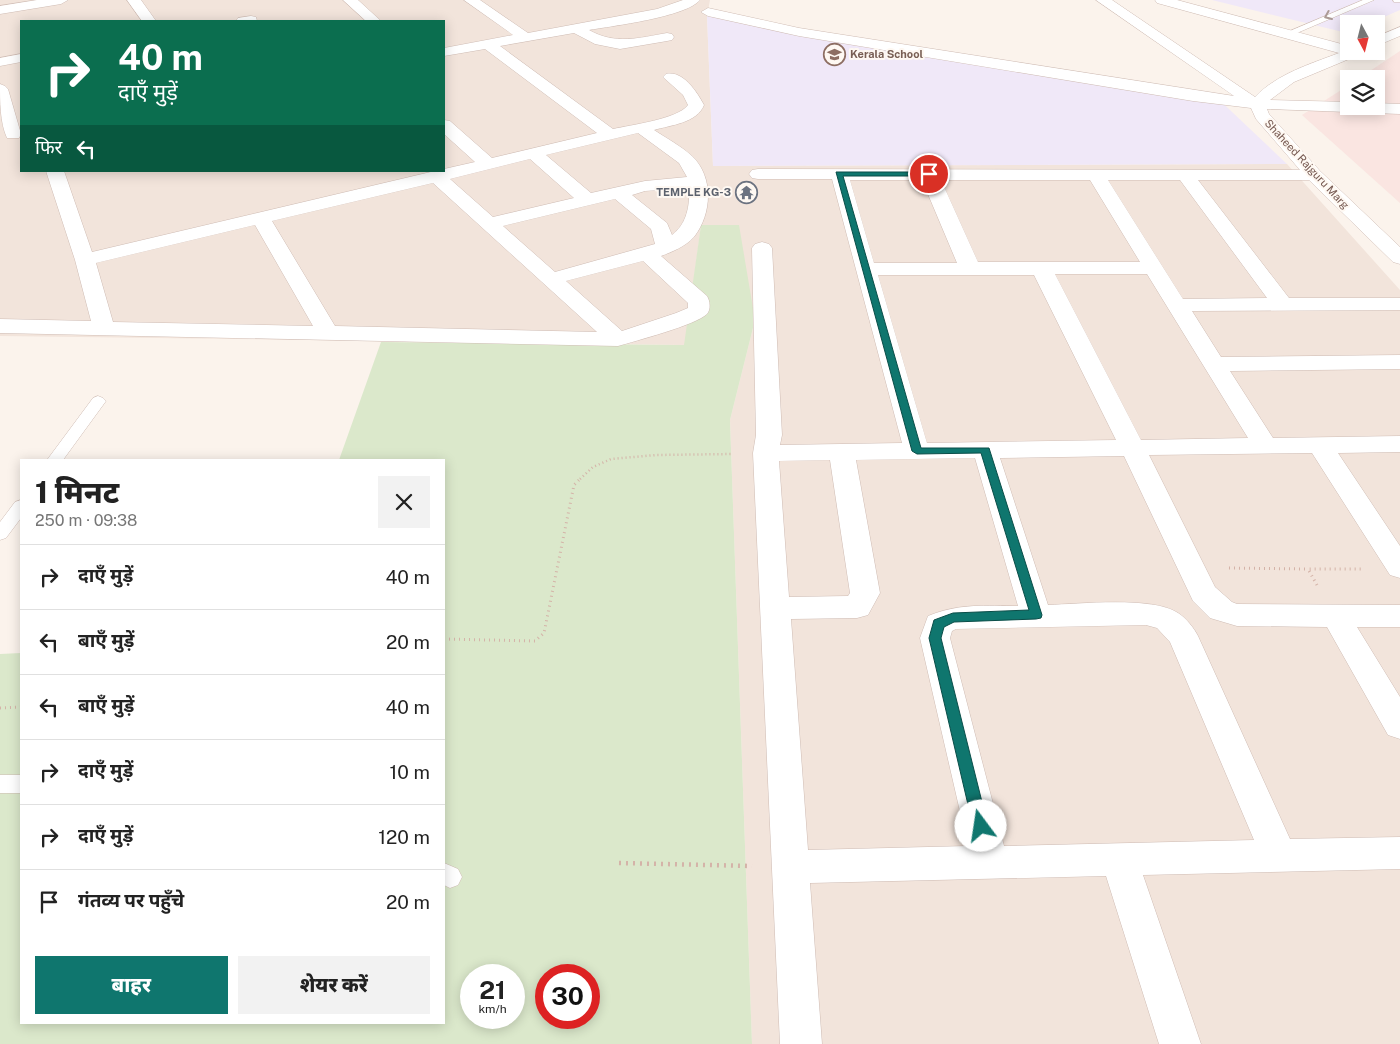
<!DOCTYPE html>
<html lang="hi">
<head>
<meta charset="utf-8">
<style>
	:root { --surface:#fff; --page:#f2f2f2; --text:#222; --muted:#767676; --line:#e0e0e0; --accent:#0f766e }
	body { margin:0; font-family:"Public Sans","Noto Sans Devanagari",sans-serif; background:var(--page); color:var(--text); height:100vh; display:flex; flex-direction:column; font-size:19px; white-space:nowrap }
	* { box-sizing:border-box; margin:0 }
	p { font-size:16px; color:var(--muted) }
	.icon { flex:none; width:28px; height:28px; fill:none; stroke:currentColor; stroke-width:2; stroke-linecap:round; stroke-linejoin:round }
	.map { position:relative; flex:1; overflow:hidden }
	.details { position:absolute; left:20px; top:459px; width:425px; height:565px; display:flex; flex-direction:column; background:var(--surface); border-radius:0px; box-shadow:0 2px 12px #0003 }
	.details>* { flex:none }
	.guide { position:absolute; left:20px; top:20px; width:425px; height:152px; border-radius:0px; box-shadow:0 2px 12px #0003; background:#0b6e4f; color:#fff; overflow:hidden }
	.needle { width:32px; rotate:173deg }
	.fabs { position:absolute; left:1340px; top:15px; display:grid; gap:10px }
	.fabs a { display:grid; place-items:center; width:45px; height:45px; border-radius:0px; background:var(--surface); box-shadow:0 2px 12px #0003; font-size:25px }
	.speed { position:absolute; left:460px; top:964px; display:flex; gap:10px; font-size:25px; font-weight:700; text-align:center }
	.speed>* { display:grid; place-content:center; width:65px; height:65px; border-radius:50%; background:var(--surface); box-shadow:0 2px 12px #0003; line-height:1 }
	.speed small { font-size:12px; font-weight:400 }
	.speed .limit { border:8px solid #d22; background:#fff; color:#111 }
	.pin { position:absolute; display:grid; place-items:center; width:42px; height:42px; color:#fff; margin:-21px; border:2px solid #fff; border-radius:50%; box-shadow:0 1px 5px #0007 }
	.me { position:absolute; width:55px; margin:-28px; rotate:346deg; stroke-linejoin:round; filter:drop-shadow(0 0 4px #0008) }
	.turn { display:flex; align-items:center; gap:18px; height:105px; padding:0 15px; font-size:22px }
	.turn .icon { width:65px; height:65px; stroke-width:2.5 }
	.turn b { display:block; font-size:35px; line-height:42px }
	.then { display:flex; align-items:center; height:48px; padding:0 15px; background:#0003; gap:10px; font-size:19px }
	.round { display:grid; place-items:center; flex:none; width:52px; height:52px; border-radius:0px; background:var(--page) }
	.head { display:flex; align-items:center; justify-content:space-between; height:85px; padding:0 15px }
	h1 { font-size:30px; font-weight:800; line-height:38px }
	.cta { display:flex; gap:10px; margin-top:auto; padding:10px 15px }
	.cta a { flex:1; height:58px; border-radius:0px; background:var(--accent); color:#fff; font-size:20px; font-weight:800; line-height:58px; text-align:center }
	.cta a+a { background:var(--page); color:var(--text) }
	ul { padding:0; list-style:none }
	li { display:flex; align-items:center; gap:15px; height:65px; padding:0 15px; border-top:1px solid var(--line) }
	li div { flex:1 }
	li b { display:block; font-size:19px }
	li em { font-style:normal }
	.map>svg:first-child { display:block }
	.residential { fill:#f2e4db; fill-rule:evenodd }
	.commercial { fill:#fae5e1 }
	.education { fill:#f0e8f8 }
	.green { fill:#dbe8cb; fill-rule:evenodd }
	.lines { fill:none; stroke-linecap:round; stroke-linejoin:round }
	.service-casing { stroke:#cfbcb4; stroke-width:1 }
	.minor-casing { stroke:#cfbcb4; stroke-width:1 }
	.path-far2 { stroke:#d4b3a8; stroke-width:2.5; stroke-dasharray:1 3; stroke-linecap:butt }
	.path-far1 { stroke:#d4b3a8; stroke-width:3; stroke-dasharray:1 4; stroke-linecap:butt }
	.path { stroke:#d4b3a8; stroke-width:4.5; stroke-dasharray:2 5; stroke-linecap:butt }
	.service { fill:#fff; fill-rule:evenodd }
	.minor { fill:#fff; fill-rule:evenodd }
	.oneway { stroke:#ac9b96 }
	.route { fill:#0f766e; stroke:#0a4d48 }
	.labels { text-anchor:middle; stroke-width:4; stroke-linejoin:round; paint-order:stroke }
	.far-education-label { font-size:11px; font-weight:bold; fill:#785e54; stroke:#fef8f2; text-anchor:start }
	.far-street-label { font-size:11px; fill:#755850; stroke:#fef8f2 }
	.far-worship-label { font-size:11px; font-weight:bold; fill:#5b616d; stroke:#fef8f2; text-anchor:end }
</style>
</head>
<body>
<div class="map">
<svg width="1400" height="1044" viewBox="0 0 1400 1044">
	<rect width="100%" height="100%" fill="#fbf3ec"/>
	<path class="residential" d="M 0,0 L 710,0 L 707,16 L 713,166 L 1287,164 L 1400,290 L 1400,1044 L 752,1044 L 730,420 L 755,320 L 701,226 L 685,345 L 0,336 ZM 21,21 L 444,21 L 444,171 L 21,171 Z"/>
	<path class="commercial" d="M 1400,51 L 1400,203 L 1302,115 L 1349,85 L 1349,106 L 1376,106 L 1376,79 L 1358,79 Z"/>
	<path class="education" d="M 1212,0 L 1400,0 L 1400,10 L 1368,24 L 1349,24 L 1349,32 L 1347,33 Z
		M 707,16 L 1212,93 L 1287,164 L 713,166 Z"/>
	<path class="green" d="M 701,225 L 739,225 L 755,320 L 730,420 L 752,1044 L 0,1044 L 0,654 L 21,653 L 21,1022 L 444,1022 L 444,460 L 339,460 L 381,342 L 684,345 ZM 471,975 L 514,975 L 514,1018 L 471,1018 ZM 546,975 L 589,975 L 589,1018 L 546,1018 Z"/>
	<g class="lines">
		<defs>
			<path id="service" d="M 1363,0 L 1374,0 L 1290,36 L 1287,37 L 1283,34 Z
				M 1393,0 L 1400,0 L 1400,2 L 1394,2 Z
				M 98,396 L 103,398 L 106,401 L 63,460 L 47,460 L 93,398 Z
				M 21,500 L 21,518 L 6,538 L 0,540 L 0,522 L 15,502 Z
				M 0,775 L 21,775 L 21,793 L 0,793 Z
				M 444,863 L 458,869 L 462,877 L 458,885 L 450,888 L 444,885 Z"/>
			<path id="minor" d="M 37,0 L 68,0 L 61,4 L 0,14 L 0,6 Z
				M 127,0 L 141,0 L 156,21 L 142,21 Z
				M 343,0 L 358,0 L 381,21 L 366,21 Z
				M 464,0 L 480,0 L 528,33 L 657,9 L 683,0 L 700,0 C 686,17 612,26 589,30 C 615,45 639,38 667,33 L 672,34 L 674,37 L 672,40 L 667,41 L 620,49 L 595,44 L 574,33 L 500,46 L 613,129 C 631,125 678,119 688,105 L 683,95 L 663,77 L 666,74 C 683,70 697,92 704,105 C 697,123 671,125 654,130 C 666,138 681,146 692,156 C 714,177 712,214 694,237 C 686,246 672,252 661,256 L 707,296 C 710,301 711,309 707,314 C 696,325 635,341 618,346 L 0,333 L 0,319 L 91,321 L 75,260 L 46,171 L 64,171 L 92,252 L 435,171 L 444,171 L 444,169 L 475,162 L 444,134 L 444,120 L 450,121 L 492,158 L 597,133 L 485,49 L 444,56 L 444,48 L 513,35 ZM 638,133 L 679,163 L 687,177 L 645,181 L 591,193 L 546,155 ZM 530,159 L 574,198 L 493,217 L 450,179 ZM 433,183 L 597,332 L 335,326 L 272,221 ZM 689,188 C 690,205 687,224 672,235 L 667,223 L 632,195 L 645,191 ZM 615,199 L 651,229 L 655,244 L 555,272 L 503,226 ZM 255,225 L 313,326 L 113,322 L 96,263 ZM 643,261 L 688,303 L 688,308 L 676,313 L 622,331 L 566,281 Z
				M 1096,0 L 1112,0 L 1255,97 C 1277,74 1310,64 1339,53 L 1157,3 L 1155,0 L 1177,0 L 1349,46 L 1349,51 L 1363,51 L 1361,54 L 1294,82 L 1270,100 L 1349,102 L 1349,106 L 1376,106 L 1376,103 L 1400,104 L 1400,114 L 1267,109 L 1269,114 L 1320,171 L 1400,247 L 1400,264 L 1393,262 L 1309,180 L 1198,180 L 1289,298 L 1400,298 L 1400,310 L 1192,311 L 1221,357 L 1400,355 L 1400,369 L 1230,371 L 1273,438 L 1400,436 L 1400,452 L 1338,453 L 1400,546 L 1400,578 L 1390,575 L 1312,453 L 1149,455 L 1215,587 L 1232,602 L 1237,604 L 1400,605 L 1400,627 L 1357,627 L 1400,697 L 1400,739 L 1388,735 L 1327,627 L 1237,626 L 1210,618 L 1193,601 L 1124,456 L 1000,458 L 1048,605 C 1079,604 1153,596 1178,613 C 1186,618 1194,628 1198,636 L 1290,839 L 1400,837 L 1400,869 L 1143,875 L 1201,1044 L 1159,1044 L 1106,876 L 810,883 L 822,1044 L 780,1044 L 753,453 L 756,435 L 752,248 L 755,244 L 762,242 L 769,244 L 772,248 L 782,435 L 780,445 L 902,443 L 832,179 L 758,179 L 752,178 L 749,174 L 752,170 L 758,169 L 1300,170 L 1256,119 L 1251,108 L 1193,101 L 799,36 L 708,16 L 701,12 L 708,8 L 799,28 L 1234,96 ZM 850,180 L 922,180 L 957,263 L 874,263 ZM 941,180 L 1090,180 L 1140,262 L 978,262 ZM 1108,180 L 1180,180 L 1267,298 L 1183,299 ZM 1055,274 L 1147,274 L 1248,438 L 1141,440 ZM 878,275 L 1034,275 L 1116,440 L 927,443 ZM 975,458 L 1018,606 C 986,606 959,603 928,616 L 920,638 L 968,846 L 808,850 L 791,619 L 857,618 L 868,615 L 880,593 L 856,460 ZM 830,460 L 850,593 L 848,596 L 789,597 L 779,461 ZM 1146,625 L 1157,628 L 1170,642 L 1254,840 L 1004,846 L 950,638 L 952,631 L 956,629 Z
				M 251,16 L 256,17 L 257,21 L 236,21 L 238,18 Z
				M 1400,27 L 1400,36 L 1376,46 L 1376,37 Z
				M 21,54 L 21,62 L 0,66 L 0,58 Z
				M 0,84 L 5,86 L 8,89 L 21,134 L 19,138 L 7,138 C 0,123 0,101 0,84 Z"/>
		</defs>
		<use href="#service" class="service-casing"/>
		<use href="#minor" class="minor-casing"/>
		<path class="path-far2" d="M 580,479 L 593,467 L 611,459 L 656,455 L 733,454"/>
		<path class="path-far1" d="M 1229,568 L 1308,569
			M 1317,585 L 1308,569 L 1361,569
			M 444,639 L 535,641 L 544,633 L 574,485 L 581,478
			M 0,708 L 21,707"/>
		<path class="path" d="M 619,863 L 752,866"/>
		<use href="#service" class="service"/>
		<use href="#minor" class="minor"/>
	</g>
	<defs><path id="oneway-chevron" d="M-2-3.5L2.5 0L-2 3.5" fill="none" stroke-width="1.6" stroke-linecap="round" stroke-linejoin="round" transform="scale(1.25)"/></defs>
	<use class="oneway" href="#oneway-chevron" transform="translate(1328 16) rotate(157)"/>
	<path class="route" d="M 836,172 L 929,172 L 933,174 L 929,176 L 843,176 L 921,448 L 989,448 L 1042,615 L 1041,618 L 1036,619 L 954,622 L 944,627 L 941,638 L 988,826 L 986,830 L 981,832 L 976,830 L 973,826 L 929,638 L 934,620 L 953,613 L 1029,610 L 981,453 L 917,454 L 912,451 Z"/>
	<defs>
		<symbol id="school-ring" viewBox="-11 -11 22 22"><circle r="9.5" fill="#fef8f2" stroke="#8d6e63" stroke-width="1.5"/><path d="M0-5L7-2L0 1L-7-2ZM-4 1L0 2.5L4 1V4Q0 6-4 4Z" fill="#8d6e63"/></symbol>
		<symbol id="temple-ring" viewBox="-11 -11 22 22"><circle r="9.5" fill="#fef8f2" stroke="#6b7280" stroke-width="1.5"/><path d="M0-6L5-2H3V0L6.5 2.5H4V6H1.5V3h-3V6H-4V2.5H-6.5L-3 0V-2H-5Z" fill="#6b7280"/></symbol>
	</defs>
	<g fill-rule="evenodd">
		<use href="#school-ring" x="822" y="42" width="25" height="25"/>
		<use href="#temple-ring" x="734" y="180" width="25" height="25"/>
	</g>
	<g class="labels">
		<g class="far-education-label">
			<text x="850" y="58">Kerala School</text>
		</g>
		<g class="far-street-label">
			<text transform="translate(1307 164) rotate(47)" y="4">Shaheed Rajguru Marg</text>
		</g>
		<g class="far-worship-label">
			<text x="731" y="196">TEMPLE KG-3</text>
		</g>
	</g>
</svg>
<div class="fabs">
<a><svg class="needle" viewBox="-14 -14 28 28"><path d="M0-13l5 13h-10z" fill="#e53935"/><path d="M0 13l5-13h-10z" fill="#767676"/></svg></a>
<a><svg class="icon" aria-label="layers" viewBox="0 0 24 24"><path d="M12 4l9 5-9 5-9-5zM3 14l9 5 9-5"/></svg></a>
</div>
<div class="speed"><div>21<small>km/h</small></div><div class="limit">30</div></div>
<div class="pin" style="left:929px;top:174px;background:#d93025"><svg class="icon" aria-label="arrive" viewBox="0 0 24 24"><path d="M6 21V4h12l-3 4 3 4H6"/></svg></div>
<svg class="me" style="left:981px;top:826px" viewBox="-20 -20 40 40"><circle r="19" fill="#fff"/><path d="M0-13L10 11 0 6-10 11z" fill="#0f766e"/></svg>
<div class="guide">
<div class="turn"><svg class="icon" aria-label="right" viewBox="0 0 24 24"><path d="M7 20v-9h11M14 6l5 5-5 5"/></svg><div><b>40 m</b>दाएँ मुड़ें</div></div>
<div class="then">फिर<svg class="icon" aria-label="left" viewBox="0 0 24 24"><path d="M17 20v-9H6M10 6l-5 5 5 5"/></svg></div>
</div>
<section class="details">
<div class="head"><div><h1>1 मिनट</h1><p>250 m · 09:38</p></div><a class="round"><svg class="icon" aria-label="close" viewBox="0 0 24 24"><path d="M6 6l12 12M18 6L6 18"/></svg></a></div>
<ul>
<li><svg class="icon" aria-label="right" viewBox="0 0 24 24"><path d="M7 20v-9h11M14 6l5 5-5 5"/></svg><div><b>दाएँ मुड़ें</b></div><em>40 m</em></li>
<li><svg class="icon" aria-label="left" viewBox="0 0 24 24"><path d="M17 20v-9H6M10 6l-5 5 5 5"/></svg><div><b>बाएँ मुड़ें</b></div><em>20 m</em></li>
<li><svg class="icon" aria-label="left" viewBox="0 0 24 24"><path d="M17 20v-9H6M10 6l-5 5 5 5"/></svg><div><b>बाएँ मुड़ें</b></div><em>40 m</em></li>
<li><svg class="icon" aria-label="right" viewBox="0 0 24 24"><path d="M7 20v-9h11M14 6l5 5-5 5"/></svg><div><b>दाएँ मुड़ें</b></div><em>10 m</em></li>
<li><svg class="icon" aria-label="right" viewBox="0 0 24 24"><path d="M7 20v-9h11M14 6l5 5-5 5"/></svg><div><b>दाएँ मुड़ें</b></div><em>120 m</em></li>
<li><svg class="icon" aria-label="arrive" viewBox="0 0 24 24"><path d="M6 21V4h12l-3 4 3 4H6"/></svg><div><b>गंतव्य पर पहुँचे</b></div><em>20 m</em></li>
</ul>
<div class="cta"><a>बाहर</a><a>शेयर करें</a></div>
</section>
</div>
</body>
</html>
